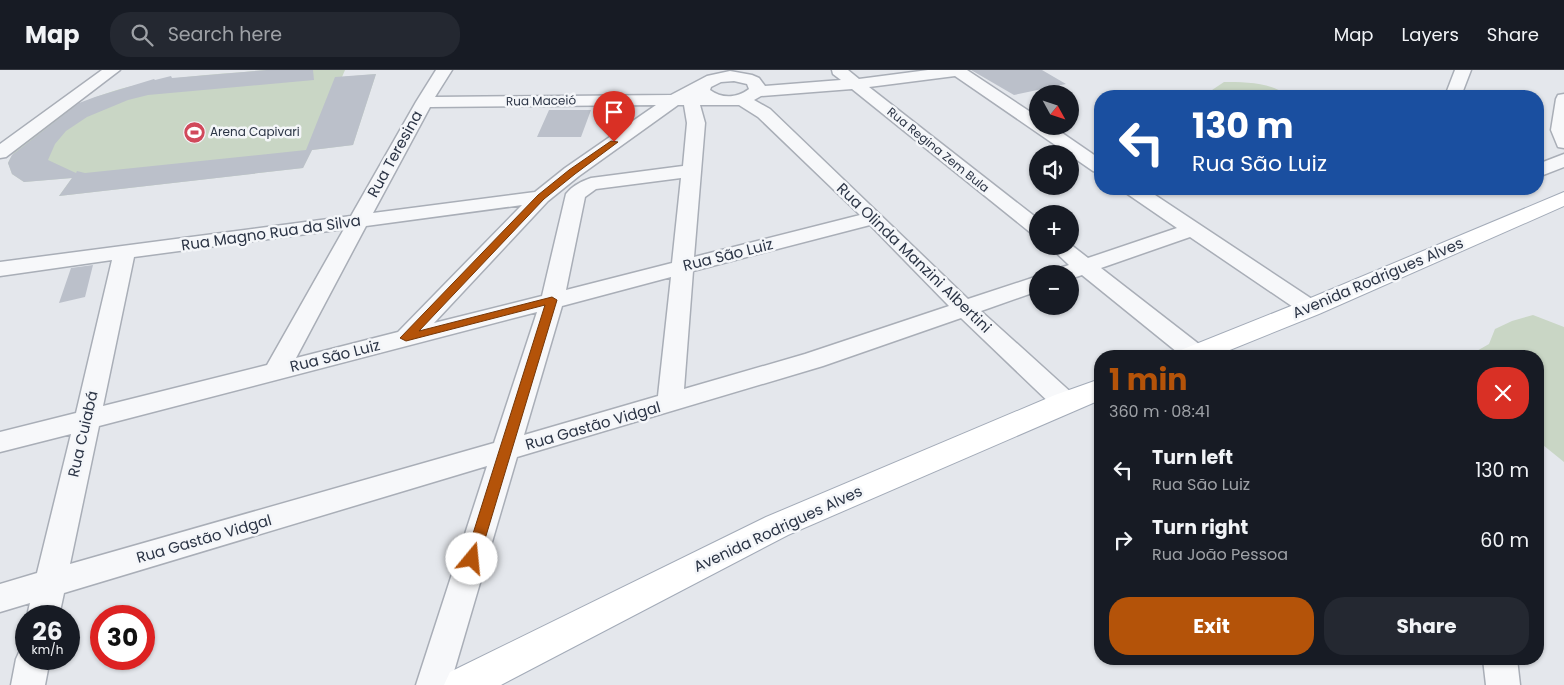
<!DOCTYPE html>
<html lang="en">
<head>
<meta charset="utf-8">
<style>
	:root { --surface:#171b24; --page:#242831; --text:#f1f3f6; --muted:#9ea1a6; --line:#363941; --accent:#b45309 }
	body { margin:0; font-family:Poppins,sans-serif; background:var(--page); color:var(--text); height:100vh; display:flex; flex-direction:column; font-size:19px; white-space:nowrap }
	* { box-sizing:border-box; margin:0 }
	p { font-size:16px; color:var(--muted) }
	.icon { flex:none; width:28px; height:28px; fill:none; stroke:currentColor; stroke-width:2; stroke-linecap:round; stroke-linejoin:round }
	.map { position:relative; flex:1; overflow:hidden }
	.side { position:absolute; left:1094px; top:280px; width:450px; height:315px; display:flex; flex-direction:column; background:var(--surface); border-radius:20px; box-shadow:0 1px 4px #0004 }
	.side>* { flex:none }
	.top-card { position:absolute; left:1094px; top:20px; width:450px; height:105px; border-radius:20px; box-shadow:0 1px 4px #0004; background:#1a4fa0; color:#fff; overflow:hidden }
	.needle { width:32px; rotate:130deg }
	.buttons { position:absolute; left:1029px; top:15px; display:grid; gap:10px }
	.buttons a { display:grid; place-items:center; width:50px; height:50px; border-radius:50%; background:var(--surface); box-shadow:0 1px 4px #0004; font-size:25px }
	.speed { position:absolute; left:15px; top:535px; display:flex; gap:10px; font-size:25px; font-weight:700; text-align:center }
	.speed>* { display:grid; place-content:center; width:65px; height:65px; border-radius:50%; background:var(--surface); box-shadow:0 1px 4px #0004; line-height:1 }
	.speed small { font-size:12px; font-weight:400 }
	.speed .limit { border:8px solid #d22; background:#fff; color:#111 }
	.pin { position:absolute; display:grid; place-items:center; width:42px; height:42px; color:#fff; margin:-51px -21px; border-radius:50% 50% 50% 0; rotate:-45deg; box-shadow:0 0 5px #0007 }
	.pin .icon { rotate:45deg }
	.me { position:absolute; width:55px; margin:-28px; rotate:17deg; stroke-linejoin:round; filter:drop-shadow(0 0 4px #0008) }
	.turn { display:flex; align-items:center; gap:18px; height:105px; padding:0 15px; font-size:22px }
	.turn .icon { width:65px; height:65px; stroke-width:2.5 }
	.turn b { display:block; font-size:35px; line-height:42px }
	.round { display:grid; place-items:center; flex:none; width:52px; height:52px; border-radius:20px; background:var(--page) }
	.overview { display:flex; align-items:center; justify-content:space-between; height:85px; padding:0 15px }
	h1 { font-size:30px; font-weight:700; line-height:38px; color:var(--accent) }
	.primary-button { display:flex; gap:10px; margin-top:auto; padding:10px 15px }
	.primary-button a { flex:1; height:58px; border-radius:20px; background:var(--accent); color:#fff; font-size:20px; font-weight:700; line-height:58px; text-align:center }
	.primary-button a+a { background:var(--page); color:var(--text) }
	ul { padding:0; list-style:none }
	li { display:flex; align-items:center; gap:15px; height:70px; padding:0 15px }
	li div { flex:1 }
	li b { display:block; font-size:19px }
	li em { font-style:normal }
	header { display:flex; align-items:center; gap:30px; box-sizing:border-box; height:70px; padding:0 25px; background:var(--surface); border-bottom:1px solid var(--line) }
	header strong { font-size:24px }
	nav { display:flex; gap:28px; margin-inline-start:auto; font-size:18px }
	.search { width:350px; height:45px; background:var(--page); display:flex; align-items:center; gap:12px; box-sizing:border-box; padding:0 18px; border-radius:20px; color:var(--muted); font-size:19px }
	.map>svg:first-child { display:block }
	.green { fill:#c9d6c5 }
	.building { fill:#bbc0ca }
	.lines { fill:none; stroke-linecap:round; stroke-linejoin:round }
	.minor-casing { stroke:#a9aeb7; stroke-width:3 }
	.major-casing { stroke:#a3abb8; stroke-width:2 }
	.minor { fill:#f7f8fa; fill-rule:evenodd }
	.major { fill:#fff; fill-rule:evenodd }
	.route { fill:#b45309; stroke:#753606 }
	.labels { text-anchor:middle; stroke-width:5; stroke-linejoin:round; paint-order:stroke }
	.far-street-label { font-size:12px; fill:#2b3445; stroke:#f4f6f9 }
	.far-poi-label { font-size:12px; fill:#2b3445; stroke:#f4f6f9; text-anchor:start }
	.street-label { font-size:15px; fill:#2b3445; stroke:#f4f6f9 }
</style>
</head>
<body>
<header>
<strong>Map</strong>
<div class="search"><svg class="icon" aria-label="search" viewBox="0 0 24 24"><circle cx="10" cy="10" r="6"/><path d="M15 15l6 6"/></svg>Search here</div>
<nav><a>Map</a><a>Layers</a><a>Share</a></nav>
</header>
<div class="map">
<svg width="1564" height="615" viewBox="0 0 1564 615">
	<rect width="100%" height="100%" fill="#e4e7ec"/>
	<path class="green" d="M 267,0 L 345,0 L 342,7 L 376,4 L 353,75 L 312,80 L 303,98 L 59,126 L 72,108 L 24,112 L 12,104 L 8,93 C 16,76 24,72 38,60 C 104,7 187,7 267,0 Z
		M 1224,12 C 1244,12 1272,12 1287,26 L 1203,26 Z
		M 1533,245 L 1564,257 L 1564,392 L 1538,371 L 1538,286 L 1468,286 L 1489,274 L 1495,259 L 1512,251 Z"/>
	<path class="building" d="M 267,0 L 313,0 L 314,10 L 148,25 L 128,30 L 87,47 L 66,61 L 55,74 L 48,90 L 76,103 L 77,101 L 85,103 L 306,80 L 335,7 L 376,4 L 353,75 L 312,80 L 303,98 L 59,126 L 72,108 L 24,112 L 12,104 L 8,93 L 12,85 L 79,33 L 95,27 L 154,9 L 155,10 L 171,6 L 172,8 Z
		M 971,0 L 1042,0 L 1066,14 L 1014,25 Z
		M 549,40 L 591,40 L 581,67 L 537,67 Z
		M 93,195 L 85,227 L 59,233 L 71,198 Z"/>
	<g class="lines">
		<defs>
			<path id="minor" d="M 102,0 L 120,0 L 6,87 L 0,88 L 0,74 Z
				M 436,0 L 452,0 L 435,27 L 671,25 L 707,6 L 730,1 L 752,5 L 759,8 L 765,16 L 841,10 L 833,4 L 832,0 L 848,0 L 859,9 L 928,0 L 967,0 L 1038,47 L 1038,56 L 1052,56 L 1100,89 L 1100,103 L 1093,101 L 955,6 L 869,17 L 1038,149 L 1038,165 L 1031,163 L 852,19 L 761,26 L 754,30 L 770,39 L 968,229 L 1038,206 L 1038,221 L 981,241 L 1074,325 L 1078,332 L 1074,339 L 1065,341 L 1056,339 L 961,248 L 823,296 L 517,387 L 450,615 L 416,615 L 487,396 L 64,523 L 59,546 L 27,546 L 30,533 L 0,542 L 0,514 L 37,503 L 71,364 L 0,382 L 0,362 L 76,343 L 112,190 L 0,206 L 0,192 L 351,146 L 416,32 ZM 734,11 L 747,14 L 749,19 C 737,28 722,29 710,20 L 711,17 L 721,12 ZM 656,35 L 565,98 L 535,122 L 373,143 L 430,37 ZM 678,35 L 684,35 L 687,53 L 683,96 L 591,108 C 582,111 572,116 566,124 L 542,226 L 434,253 L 548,131 L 579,106 ZM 700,35 L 739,35 L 758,47 L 860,145 L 694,187 L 705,53 ZM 681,108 L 672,193 L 566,220 L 585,127 L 596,119 ZM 522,135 L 398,262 L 296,288 L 366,156 ZM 870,155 L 949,236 L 805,284 L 684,319 L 693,201 ZM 344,159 L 267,295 L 103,336 L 134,187 ZM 671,207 L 658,326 L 524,365 L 562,236 ZM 537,242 L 494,373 L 70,494 L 99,356 Z
				M 1455,0 L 1471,0 L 1461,26 L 1445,26 Z
				M 1564,24 L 1564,78 L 1558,77 L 1551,60 L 1556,29 L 1558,25 Z
				M 1564,84 L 1564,97 L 1538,107 L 1538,94 Z
				M 1123,119 L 1146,119 L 1318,233 L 1321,238 L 1318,243 L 1310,245 L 1302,243 L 1190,167 L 1101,198 L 1204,278 L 1207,284 L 1206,286 L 1182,286 L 1082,205 L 1070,209 L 1070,204 L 1053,204 L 1056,199 L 1069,195 L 1049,176 L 1070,176 L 1070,174 L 1088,188 L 1177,158 L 1126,123 Z
				M 26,576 L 26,589 L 50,589 L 45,615 L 11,615 L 16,589 L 21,578 Z
				M 1483,589 L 1517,589 L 1520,615 L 1486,615 Z"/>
			<path id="major" d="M 1564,122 L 1564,136 L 1319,244 L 1215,286 L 1177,286 L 1181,280 L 1301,232 Z
				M 1100,309 L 1100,330 L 788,465 L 501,615 L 444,615 L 450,602 L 766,447 L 1055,325 Z"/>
		</defs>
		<use href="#minor" class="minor-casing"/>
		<use href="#major" class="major-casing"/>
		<use href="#minor" class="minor"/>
		<use href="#major" class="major"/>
	</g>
	<path class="route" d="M 611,71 L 618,72 L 575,104 L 544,129 L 419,261 L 552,227 L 557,230 L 479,489 L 477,493 L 472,495 L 467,493 L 465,489 L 545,235 L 406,271 L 400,268 L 538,125 L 569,100 Z"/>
	<defs>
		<symbol id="stadium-disc" viewBox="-11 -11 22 22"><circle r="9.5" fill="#d1495b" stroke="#f4f6f9"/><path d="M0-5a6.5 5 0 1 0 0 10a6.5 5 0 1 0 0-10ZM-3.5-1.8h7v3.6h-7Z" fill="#fff"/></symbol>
	</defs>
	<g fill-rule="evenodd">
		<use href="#stadium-disc" x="182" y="50" width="25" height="25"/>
	</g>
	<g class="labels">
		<g class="far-street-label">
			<text transform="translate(541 31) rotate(-1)" y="4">Rua Maceió</text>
			<text transform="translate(938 80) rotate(39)" y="4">Rua Regina Zem Bula</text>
		</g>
		<g class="far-poi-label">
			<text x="210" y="66">Arena Capivari</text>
		</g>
		<g class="street-label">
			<text transform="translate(395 84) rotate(-61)" y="5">Rua Teresina</text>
			<text transform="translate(271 163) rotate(-8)" y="5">Rua Magno Rua da Silva</text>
			<text transform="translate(728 185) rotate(-14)" y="5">Rua São Luiz</text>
			<text transform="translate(914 188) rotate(44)" y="5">Rua Olinda Manzini Albertini</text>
			<text transform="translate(1378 208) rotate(-23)" y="5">Avenida Rodrigues Alves</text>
			<text transform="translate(335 286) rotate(-14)" y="5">Rua São Luiz</text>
			<text transform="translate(593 356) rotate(-16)" y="5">Rua Gastão Vidgal</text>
			<text transform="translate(83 364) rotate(-77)" y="5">Rua Cuiabá</text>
			<text transform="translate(778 459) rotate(-25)" y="5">Avenida Rodrigues Alves</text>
			<text transform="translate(204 469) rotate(-16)" y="5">Rua Gastão Vidgal</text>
		</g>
	</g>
</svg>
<div class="buttons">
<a><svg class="needle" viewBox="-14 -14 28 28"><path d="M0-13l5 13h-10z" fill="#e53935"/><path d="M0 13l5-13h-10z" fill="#9ea1a6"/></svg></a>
<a><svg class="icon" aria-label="sound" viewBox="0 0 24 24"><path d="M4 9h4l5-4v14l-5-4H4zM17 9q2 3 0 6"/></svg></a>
<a>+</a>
<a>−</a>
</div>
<div class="speed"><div>26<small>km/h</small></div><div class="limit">30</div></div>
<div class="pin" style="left:614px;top:72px;background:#d93025"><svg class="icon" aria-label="arrive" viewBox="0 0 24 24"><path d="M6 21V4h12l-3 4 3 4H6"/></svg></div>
<svg class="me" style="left:472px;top:489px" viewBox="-20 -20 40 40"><circle r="19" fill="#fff"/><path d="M0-13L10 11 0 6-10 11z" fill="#b45309"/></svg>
<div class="top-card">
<div class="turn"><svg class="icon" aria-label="left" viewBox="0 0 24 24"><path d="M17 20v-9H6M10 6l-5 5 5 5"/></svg><div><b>130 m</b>Rua São Luiz</div></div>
</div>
<section class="side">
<div class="overview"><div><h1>1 min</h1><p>360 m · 08:41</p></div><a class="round" style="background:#d93025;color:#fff"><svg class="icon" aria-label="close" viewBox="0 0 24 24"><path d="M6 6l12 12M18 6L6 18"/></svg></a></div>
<ul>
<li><svg class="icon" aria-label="left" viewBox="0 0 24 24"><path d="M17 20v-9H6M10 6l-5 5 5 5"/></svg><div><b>Turn left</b><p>Rua São Luiz</p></div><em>130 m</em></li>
<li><svg class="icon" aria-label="right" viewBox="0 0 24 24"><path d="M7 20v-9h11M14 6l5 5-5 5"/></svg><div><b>Turn right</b><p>Rua João Pessoa</p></div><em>60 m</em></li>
</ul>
<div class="primary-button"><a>Exit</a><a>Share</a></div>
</section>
</div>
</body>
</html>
